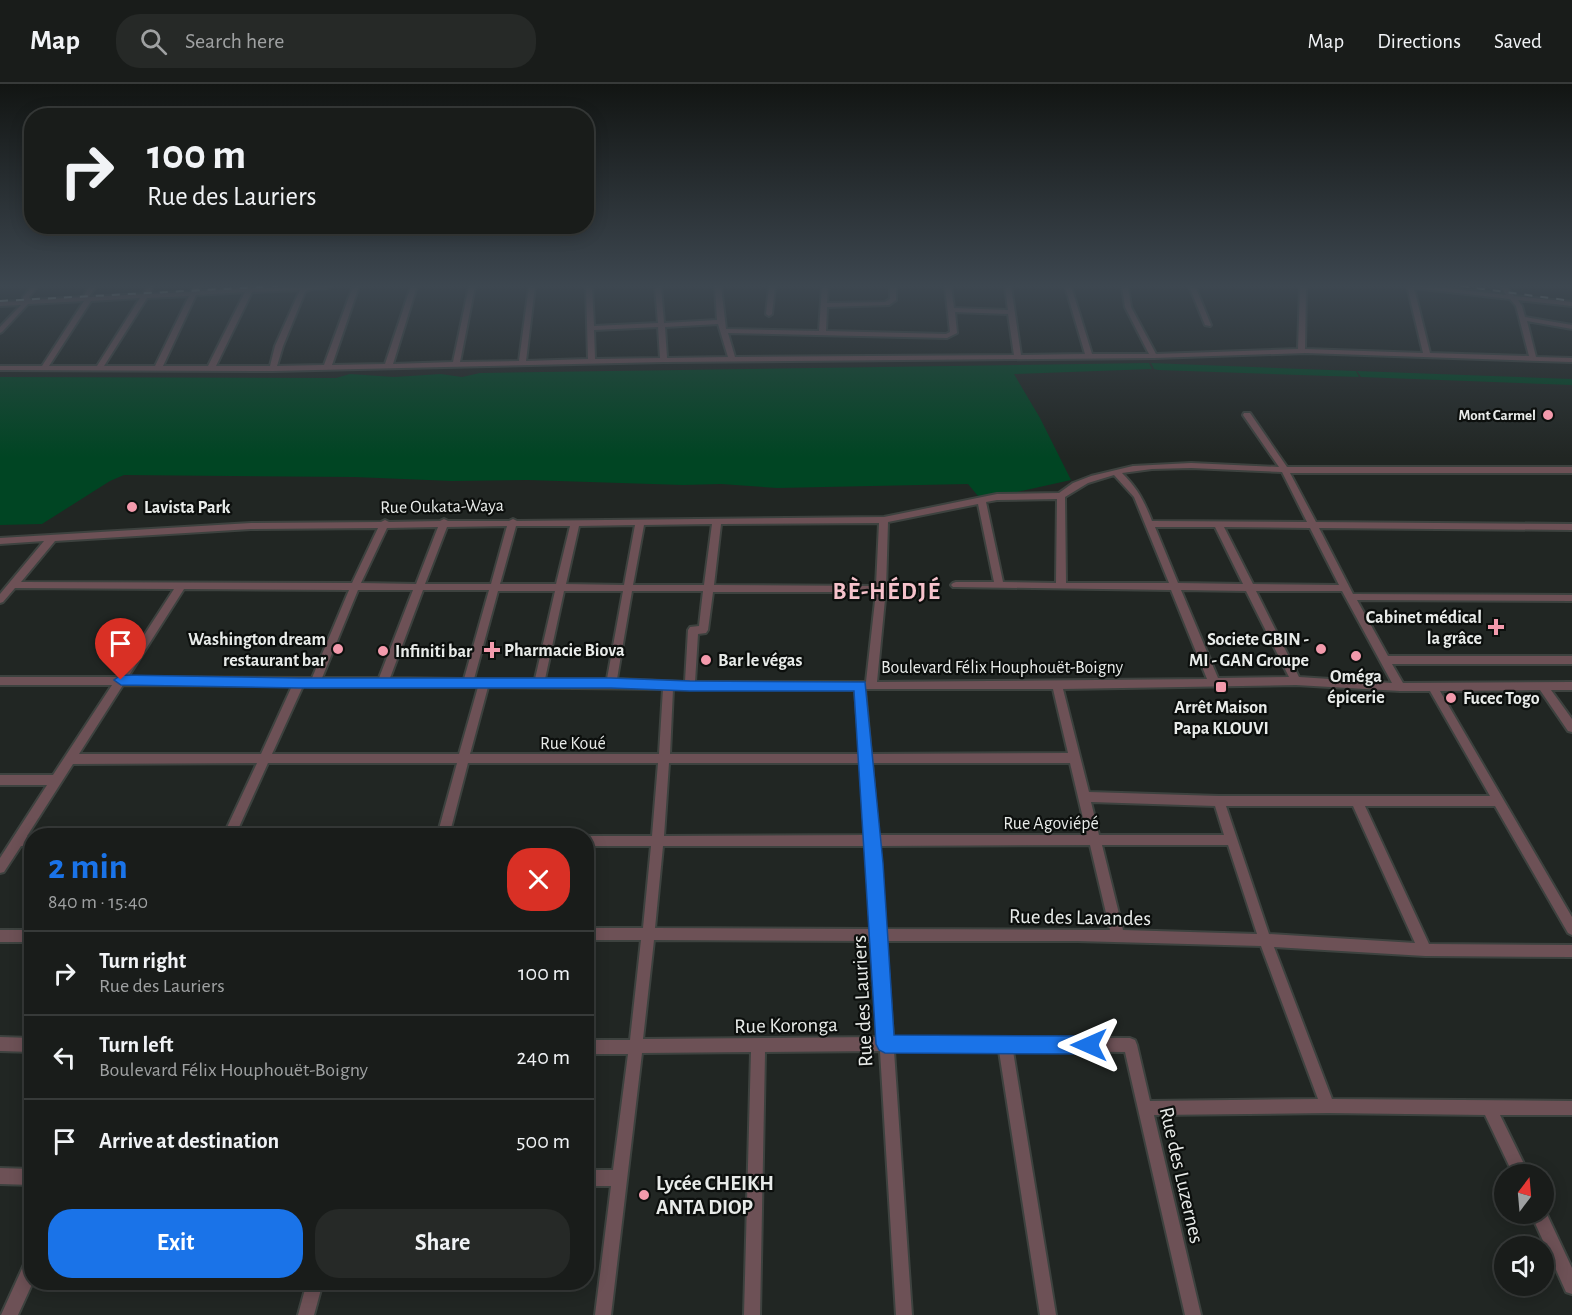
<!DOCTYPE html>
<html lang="en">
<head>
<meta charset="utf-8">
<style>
	:root { --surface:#191c1a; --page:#262927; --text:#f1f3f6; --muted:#9fa1a2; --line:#373a39; --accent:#1a73e8 }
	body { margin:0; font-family:"Alegreya Sans",sans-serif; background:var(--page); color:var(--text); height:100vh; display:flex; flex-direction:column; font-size:22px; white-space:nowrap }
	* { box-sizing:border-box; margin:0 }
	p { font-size:20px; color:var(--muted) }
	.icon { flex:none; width:33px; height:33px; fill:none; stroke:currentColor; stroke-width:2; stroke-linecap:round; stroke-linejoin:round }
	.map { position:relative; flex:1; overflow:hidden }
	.drawer { position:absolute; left:24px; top:744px; width:570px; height:462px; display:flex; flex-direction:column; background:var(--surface); border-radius:24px; box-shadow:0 3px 15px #0003,0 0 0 2px var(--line) }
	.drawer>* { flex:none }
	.banner { position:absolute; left:24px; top:24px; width:570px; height:126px; border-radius:24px; box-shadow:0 3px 15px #0003,0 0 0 2px var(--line); background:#191c1a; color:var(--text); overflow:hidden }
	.needle { width:39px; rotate:16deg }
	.controls { position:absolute; left:1494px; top:1080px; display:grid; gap:12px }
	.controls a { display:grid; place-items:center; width:60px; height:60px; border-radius:50%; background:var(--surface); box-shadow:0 3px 15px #0003,0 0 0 2px var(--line); font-size:30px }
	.pin { position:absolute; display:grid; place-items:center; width:51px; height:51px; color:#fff; margin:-62px -26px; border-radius:50% 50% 50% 0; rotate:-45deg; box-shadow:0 0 6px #0007 }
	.pin .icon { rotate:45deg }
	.me { position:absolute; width:66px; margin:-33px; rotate:270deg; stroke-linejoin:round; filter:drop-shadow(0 0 4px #0008) }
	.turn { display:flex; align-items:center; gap:21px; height:126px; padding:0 24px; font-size:27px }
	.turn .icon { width:78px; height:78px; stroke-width:2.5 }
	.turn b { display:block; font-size:42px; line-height:51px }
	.round { display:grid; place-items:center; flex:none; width:63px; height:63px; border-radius:24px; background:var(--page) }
	.overview { display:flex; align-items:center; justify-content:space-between; height:102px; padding:0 24px }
	h1 { font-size:36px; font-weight:600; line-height:45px; color:var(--accent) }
	.action { display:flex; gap:12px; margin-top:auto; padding:12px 24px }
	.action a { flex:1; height:69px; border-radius:24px; background:var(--accent); color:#fff; font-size:24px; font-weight:600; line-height:69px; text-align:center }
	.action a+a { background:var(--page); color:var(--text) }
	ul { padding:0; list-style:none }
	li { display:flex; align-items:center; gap:18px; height:84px; padding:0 24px; border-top:2px solid var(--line) }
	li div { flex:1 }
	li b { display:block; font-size:22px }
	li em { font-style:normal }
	header { display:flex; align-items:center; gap:36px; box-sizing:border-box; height:84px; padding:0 30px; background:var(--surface); border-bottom:2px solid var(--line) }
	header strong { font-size:28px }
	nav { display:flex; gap:33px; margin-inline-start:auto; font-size:21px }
	.search { width:420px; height:54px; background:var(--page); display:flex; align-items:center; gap:15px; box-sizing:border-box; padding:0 21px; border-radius:24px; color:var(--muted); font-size:22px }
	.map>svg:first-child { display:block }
	.water { fill:#004523 }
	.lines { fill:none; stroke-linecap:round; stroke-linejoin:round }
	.minor-casing { stroke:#3d423f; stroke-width:4 }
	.minor { fill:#6d5156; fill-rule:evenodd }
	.rail { stroke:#b4b8b5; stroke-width:2; stroke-dasharray:8 8; stroke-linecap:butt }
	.route { fill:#1a73e8; stroke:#114b97; stroke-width:1.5 }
	.poi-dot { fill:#f39aac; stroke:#0c0f0d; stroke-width:2 }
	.labels { text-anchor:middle; stroke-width:4.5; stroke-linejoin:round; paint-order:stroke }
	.far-poi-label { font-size:15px; font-weight:bold; fill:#e8ebe9; stroke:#0c0f0d; text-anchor:end }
	.street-label { font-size:18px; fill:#e8ebe9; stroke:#0c0f0d }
	.poi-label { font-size:18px; font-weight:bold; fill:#e8ebe9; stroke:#0c0f0d; text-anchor:start }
	.near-street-label { font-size:21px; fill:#e8ebe9; stroke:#0c0f0d }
	.near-poi-label { font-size:21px; font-weight:bold; fill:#e8ebe9; stroke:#0c0f0d; text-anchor:start }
	.district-label { font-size:24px; font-weight:bold; letter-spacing:1.5px; fill:#f6c2cb; stroke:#0c0f0d }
</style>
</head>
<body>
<header>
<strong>Map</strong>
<div class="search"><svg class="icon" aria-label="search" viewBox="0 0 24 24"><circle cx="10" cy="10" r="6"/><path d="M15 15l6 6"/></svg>Search here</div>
<nav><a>Map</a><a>Directions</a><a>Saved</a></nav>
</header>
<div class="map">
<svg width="1572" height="1231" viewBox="0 0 1572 1231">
	<rect width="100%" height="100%" fill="#212623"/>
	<path class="water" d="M 1149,279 L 1152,285 L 1014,290 L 1040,334 L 1071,396 L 1008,410 L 978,412 L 968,400 L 777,404 L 721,400 L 683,401 L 527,396 L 452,397 L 354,393 L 124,391 L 110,397 L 42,440 L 0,441 L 0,293 L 336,294 L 350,290 L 394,293 L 441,290 L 462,293 L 480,289 Z
		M 1151,279 L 1356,287 L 1359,293 L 1158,286 L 1154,285 Z
		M 1357,287 L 1572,295 L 1572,301 L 1361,293 Z"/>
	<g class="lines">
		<defs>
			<path id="minor" d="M 32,202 L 38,202 L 29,213 L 31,216 L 83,213 L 90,202 L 96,202 L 89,213 L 143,210 L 148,202 L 154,202 L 149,210 L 191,208 L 194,202 L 200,202 L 198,207 L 248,204 L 251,202 L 254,204 L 331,202 C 324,207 313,202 305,208 L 283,262 L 277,282 L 324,281 L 353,202 L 359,202 L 332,281 L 385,280 L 411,202 L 417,202 L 393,280 L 453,278 L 469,202 L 475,202 L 460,278 L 519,277 L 529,202 L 535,202 L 526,277 L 588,275 L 586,202 L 592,202 L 594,242 L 658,239 L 655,202 L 661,202 L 664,239 L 717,236 L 715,202 L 721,202 L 726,245 L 819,247 L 822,202 L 828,202 L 827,219 L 885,218 L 890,215 L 890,202 L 896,202 L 896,216 L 889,221 L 827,223 L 826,247 L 946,250 L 950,248 L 945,202 L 951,202 L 954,224 L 1008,226 L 1005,202 L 1011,202 L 1021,271 L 1085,270 L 1065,202 L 1071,202 L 1092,270 L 1149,270 L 1125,223 L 1122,202 L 1128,202 L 1131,223 L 1156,270 L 1298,265 L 1300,202 L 1306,202 L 1305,265 L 1423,269 L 1407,202 L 1428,202 L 1506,211 L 1500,202 L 1506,202 L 1514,212 L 1572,218 L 1572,222 L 1518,216 L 1522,222 L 1525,233 L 1572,241 L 1572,245 L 1527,237 L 1536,273 L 1572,274 L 1572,278 L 1306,269 L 1154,274 L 664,278 L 273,287 L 0,286 L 0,282 L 42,282 L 84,217 L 28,220 L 2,248 L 0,249 L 0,243 L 21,221 L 0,222 L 0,218 L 24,217 L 23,213 ZM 1414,204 L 1510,215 L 1516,222 L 1529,272 L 1430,269 ZM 300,206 L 275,262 L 270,282 L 216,282 L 252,208 ZM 245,208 L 208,282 L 163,282 L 196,211 ZM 189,212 L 155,282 L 104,282 L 147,214 ZM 140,214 L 97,282 L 49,282 L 91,217 ZM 955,228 L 1008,230 L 1014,271 L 735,273 L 728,249 L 947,254 L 957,249 ZM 718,240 L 728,273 L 667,274 L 665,243 ZM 658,243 L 660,274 L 595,275 L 594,246 Z
				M 769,202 L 775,202 L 772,230 L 769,232 L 766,230 Z
				M 1189,202 L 1195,202 L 1211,241 L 1210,242 L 1205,241 Z
				M 1244,329 L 1250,329 L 1287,383 L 1572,383 L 1572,389 L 1290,389 L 1316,438 L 1572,440 L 1572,446 L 1319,444 L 1353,510 L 1572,511 L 1572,517 L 1357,516 L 1388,572 L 1572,572 L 1572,580 L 1392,580 L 1403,599 L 1572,598 L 1572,606 L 1551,606 L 1572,635 L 1572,648 L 1568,647 L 1540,606 L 1440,607 L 1572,833 L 1572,851 L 1568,849 L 1495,722 L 1365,722 L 1429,860 L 1572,861 L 1572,873 L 1425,872 L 1274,863 L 1332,1015 L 1572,1017 L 1572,1031 L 1500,1031 L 1529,1090 L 1513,1090 L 1485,1031 L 1328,1029 L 1154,1031 L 1201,1231 L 1185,1231 L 1125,968 L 1013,967 L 1056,1231 L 1040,1231 L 999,967 L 894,967 L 912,1231 L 896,1231 L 880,967 L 765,968 L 760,1231 L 744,1231 L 751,968 L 642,969 L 611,1231 L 595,1231 L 611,1102 L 586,1102 L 586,1086 L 613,1086 L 628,970 L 586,970 L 586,956 L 630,956 L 641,856 L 586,856 L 586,844 L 643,844 L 651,762 L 586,762 L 586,752 L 652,752 L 658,679 L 468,679 L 449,752 L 437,752 L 457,679 L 268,679 L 235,752 L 223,752 L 257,679 L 73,680 L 27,752 L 32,752 L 32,762 L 21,762 L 4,788 L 0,789 L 0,774 L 47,701 L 0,701 L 0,691 L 53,691 L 112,601 L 0,601 L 0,593 L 117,593 L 174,505 L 15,504 L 3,518 L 0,519 L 0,510 L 44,457 L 0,460 L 0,454 L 251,439 L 381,438 L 385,436 L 389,438 L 440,437 L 444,435 L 448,437 L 509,437 L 513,435 L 517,437 L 884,433 L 997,410 L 1059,409 L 1073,399 L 1091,392 L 1133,382 L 1191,379 L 1279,383 L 1243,331 ZM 1191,384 L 1282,388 L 1307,438 L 1152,437 C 1144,417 1138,405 1122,389 L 1152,385 ZM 1114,391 L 1134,413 L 1169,499 L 1066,499 L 1065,413 L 1088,399 ZM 1057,415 L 1056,499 L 1003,498 L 986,418 L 997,416 ZM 978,420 L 994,498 L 956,498 L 953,499 L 951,501 L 953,503 L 1171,506 L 1207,595 L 877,598 L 886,505 L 888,438 ZM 879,439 L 876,502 L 714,501 L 721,440 ZM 712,440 L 704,501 L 633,501 L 644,441 ZM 635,441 L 624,501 L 566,500 L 579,442 ZM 507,442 L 491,500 L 425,500 L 447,443 ZM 516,442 L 570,442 L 556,500 L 500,500 ZM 438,443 L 416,500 L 361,499 L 387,444 ZM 1155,443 L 1215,443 L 1243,500 L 1178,499 ZM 1224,443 L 1310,444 L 1339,501 L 1253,500 ZM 378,444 L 352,499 L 21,498 L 55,457 L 251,445 ZM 184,505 L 349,506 L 312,594 L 128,593 ZM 358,506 L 413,506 L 379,594 L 322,594 ZM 423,506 L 489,506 L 464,595 L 390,594 ZM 1181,506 L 1246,507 L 1289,593 L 1218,594 ZM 498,507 L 555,507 L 535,595 L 474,595 ZM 564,507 L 623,507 L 607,595 L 545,595 ZM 632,507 L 703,507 L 699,542 L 690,543 L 688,546 L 685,598 L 617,595 ZM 1256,507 L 1342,507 L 1392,599 L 1299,593 ZM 713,508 L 876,508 L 866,598 L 695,598 L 698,550 L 706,549 L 708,546 ZM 123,601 L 292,602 L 261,670 L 79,670 ZM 1296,601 L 1400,607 L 1430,607 L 1490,712 L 1219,712 L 1089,708 L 1063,605 ZM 303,602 L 315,603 L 478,603 L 459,670 L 272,670 ZM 488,603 L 663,605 L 659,670 L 470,670 ZM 673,605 L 855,606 L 860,670 L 670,670 ZM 865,605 L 1053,605 L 1068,669 L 871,670 ZM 669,679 L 861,679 L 866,751 L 664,752 ZM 872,679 L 1070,679 L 1087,751 L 878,751 ZM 1091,718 L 1215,722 L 1224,751 L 1099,751 ZM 1226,722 L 1353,722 L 1415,859 L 1269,850 ZM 1090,761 L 1110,846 L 885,845 L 879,762 ZM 1102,761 L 1228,761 L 1257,850 L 1123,846 ZM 663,762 L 867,762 L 872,845 L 655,844 ZM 654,856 L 873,857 L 879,953 L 643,955 ZM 886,857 L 1077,857 L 1261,862 L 1318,1015 L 1150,1017 L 1137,961 L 1135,956 L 1130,954 L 893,953 Z
				M 0,846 L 32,846 L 32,858 L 0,858 Z
				M 0,953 L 32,954 L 32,968 L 0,967 Z
				M 0,1084 L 32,1085 L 32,1101 L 0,1100 Z
				M 1544,1124 L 1572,1184 L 1572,1210 L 1566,1208 L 1531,1130 L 1544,1130 Z
				M 32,1174 L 33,1198 L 18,1231 L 1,1231 L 26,1176 Z
				M 307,1198 L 323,1198 L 314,1231 L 298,1231 Z"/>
		</defs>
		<use href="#minor" class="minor-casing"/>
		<use href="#minor" class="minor"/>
		<path class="rail" d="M 1461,202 L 1572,217
			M 0,217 L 278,202"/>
	</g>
	<linearGradient id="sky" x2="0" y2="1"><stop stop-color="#121513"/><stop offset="0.54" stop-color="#3d4750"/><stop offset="1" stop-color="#3d4750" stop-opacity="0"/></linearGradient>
	<rect width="1572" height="374" fill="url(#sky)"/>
	<path class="route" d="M 121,591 L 299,594 L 611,594 L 690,597 L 865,598 L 883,779 L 894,951 L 1089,952 L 1095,955 L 1098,961 L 1095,968 L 1089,970 L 885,969 L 879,966 L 876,960 L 854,607 L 690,607 L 611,604 L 299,604 L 121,601 L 114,596 Z"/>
	<g class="poi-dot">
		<circle cx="1548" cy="331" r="6"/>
		<circle cx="132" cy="423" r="6"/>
		<path d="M1493 534h6v6h6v6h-6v6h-6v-6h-6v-6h6z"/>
		<circle cx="338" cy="565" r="6"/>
		<circle cx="1321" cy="565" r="6"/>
		<path d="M489 557h6v6h6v6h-6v6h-6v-6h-6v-6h6z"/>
		<circle cx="383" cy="567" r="6"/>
		<circle cx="1356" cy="572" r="6"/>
		<circle cx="706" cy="576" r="6"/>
		<rect x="1215" y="597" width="12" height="12" rx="3"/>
		<circle cx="1451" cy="614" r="6"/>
		<circle cx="644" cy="1111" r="6"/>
	</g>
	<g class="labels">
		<g class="far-poi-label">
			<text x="1536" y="336">Mont Carmel</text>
		</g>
		<g class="street-label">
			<text transform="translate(442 422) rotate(-1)" y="6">Rue Oukata-Waya</text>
			<text x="1002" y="589">Boulevard Félix Houphouët-Boigny</text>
			<text x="573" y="665">Rue Koué</text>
			<text x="1051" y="745">Rue Agoviépé</text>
		</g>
		<g class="poi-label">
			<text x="144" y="429">Lavista Park</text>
			<text x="1482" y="539" text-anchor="end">Cabinet médical<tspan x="1482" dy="21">la grâce</tspan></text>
			<text x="326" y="561" text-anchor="end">Washington dream<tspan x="326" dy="21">restaurant bar</tspan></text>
			<text x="1309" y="561" text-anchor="end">Societe GBIN -<tspan x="1309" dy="21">MI - GAN Groupe</tspan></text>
			<text x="504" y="572">Pharmacie Biova</text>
			<text x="395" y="573">Infiniti bar</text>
			<text x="718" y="582">Bar le végas</text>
			<text x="1356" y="598" text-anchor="middle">Oméga<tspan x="1356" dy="21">épicerie</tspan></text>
			<text x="1463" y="620">Fucec Togo</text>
			<text x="1221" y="629" text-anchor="middle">Arrêt Maison<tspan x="1221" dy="21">Papa KLOUVI</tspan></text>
		</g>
		<g class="near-street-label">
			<text transform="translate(1080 833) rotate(1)" y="7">Rue des Lavandes</text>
			<text transform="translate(862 917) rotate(-93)" y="7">Rue des Lauriers</text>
			<text transform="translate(786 941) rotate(-1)" y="7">Rue Koronga</text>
			<text transform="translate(1182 1091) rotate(77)" y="7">Rue des Luzernes</text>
		</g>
		<g class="near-poi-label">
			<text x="656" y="1106">Lycée CHEIKH<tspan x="656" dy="24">ANTA DIOP</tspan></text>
		</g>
		<g class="district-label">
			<text x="887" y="515">BÈ-HÉDJÉ</text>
		</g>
	</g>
</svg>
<div class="controls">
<a><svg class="needle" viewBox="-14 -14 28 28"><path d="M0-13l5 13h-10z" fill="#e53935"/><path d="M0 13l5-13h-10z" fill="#9fa1a2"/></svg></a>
<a><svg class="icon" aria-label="sound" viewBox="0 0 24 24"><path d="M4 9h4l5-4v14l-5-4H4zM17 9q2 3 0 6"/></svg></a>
</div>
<div class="pin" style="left:121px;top:596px;background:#d93025"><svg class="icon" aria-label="arrive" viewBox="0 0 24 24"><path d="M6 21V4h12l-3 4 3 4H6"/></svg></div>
<svg class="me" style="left:1089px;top:961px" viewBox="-20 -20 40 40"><path d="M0-17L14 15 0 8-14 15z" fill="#1a73e8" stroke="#fff" stroke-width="4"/></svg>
<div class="banner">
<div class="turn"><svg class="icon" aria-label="right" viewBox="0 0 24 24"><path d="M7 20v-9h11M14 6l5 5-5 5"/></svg><div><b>100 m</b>Rue des Lauriers</div></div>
</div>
<section class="drawer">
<div class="overview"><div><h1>2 min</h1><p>840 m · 15:40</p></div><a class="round" style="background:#d93025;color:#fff"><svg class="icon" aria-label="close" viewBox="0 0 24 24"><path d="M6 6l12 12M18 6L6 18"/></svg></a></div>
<ul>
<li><svg class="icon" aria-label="right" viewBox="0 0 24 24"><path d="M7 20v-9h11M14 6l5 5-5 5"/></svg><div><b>Turn right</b><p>Rue des Lauriers</p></div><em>100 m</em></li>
<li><svg class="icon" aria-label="left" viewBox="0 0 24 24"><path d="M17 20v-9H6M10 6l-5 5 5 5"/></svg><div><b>Turn left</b><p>Boulevard Félix Houphouët-Boigny</p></div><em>240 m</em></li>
<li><svg class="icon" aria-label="arrive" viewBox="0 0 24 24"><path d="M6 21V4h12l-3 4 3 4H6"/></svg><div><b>Arrive at destination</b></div><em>500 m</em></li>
</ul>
<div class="action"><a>Exit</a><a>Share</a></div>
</section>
</div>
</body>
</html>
